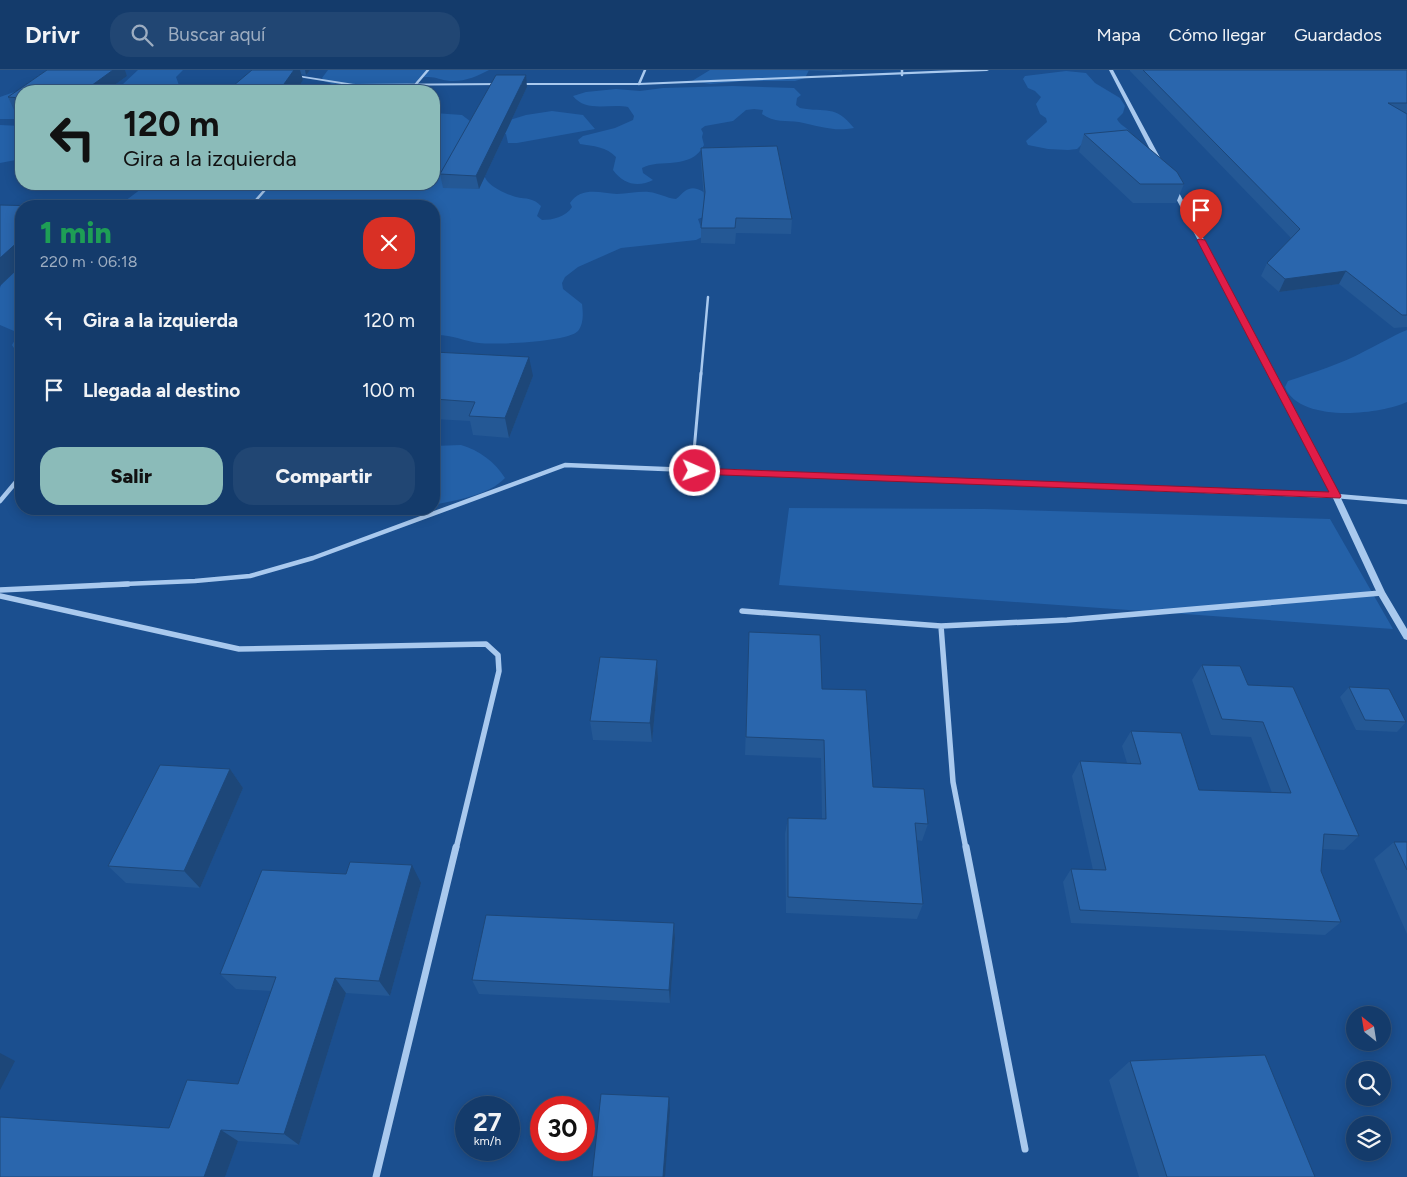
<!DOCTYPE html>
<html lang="es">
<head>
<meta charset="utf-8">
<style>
	:root { --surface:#143b6b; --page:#214673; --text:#f1f3f6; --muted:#9dadc1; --line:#33557e; --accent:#8bbbb9 }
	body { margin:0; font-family:Figtree,sans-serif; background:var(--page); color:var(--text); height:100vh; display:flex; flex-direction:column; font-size:19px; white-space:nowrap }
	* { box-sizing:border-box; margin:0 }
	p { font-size:16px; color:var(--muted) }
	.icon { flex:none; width:28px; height:28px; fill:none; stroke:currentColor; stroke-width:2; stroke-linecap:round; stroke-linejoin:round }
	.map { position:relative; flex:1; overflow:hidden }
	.side { position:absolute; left:15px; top:130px; width:425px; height:315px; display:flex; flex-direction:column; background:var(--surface); border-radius:20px; box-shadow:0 2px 12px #0003,0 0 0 1px var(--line) }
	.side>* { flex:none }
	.banner { position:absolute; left:15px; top:15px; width:425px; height:105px; border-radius:20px; box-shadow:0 2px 12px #0003,0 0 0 1px var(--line); background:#8bbbb9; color:#111; overflow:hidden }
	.needle { width:32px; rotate:330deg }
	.controls { position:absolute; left:1346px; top:936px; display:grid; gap:10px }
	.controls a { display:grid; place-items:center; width:45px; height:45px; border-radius:50%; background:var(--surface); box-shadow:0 2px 12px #0003,0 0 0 1px var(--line); font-size:25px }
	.speed { position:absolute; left:455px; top:1026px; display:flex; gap:10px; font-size:25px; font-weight:700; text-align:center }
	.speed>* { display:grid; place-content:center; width:65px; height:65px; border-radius:50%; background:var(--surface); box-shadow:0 2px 12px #0003,0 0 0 1px var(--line); line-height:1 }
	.speed small { font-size:12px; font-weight:400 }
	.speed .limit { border:8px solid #d22; background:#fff; color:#111 }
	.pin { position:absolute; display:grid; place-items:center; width:42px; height:42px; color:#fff; margin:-51px -21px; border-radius:50% 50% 50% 0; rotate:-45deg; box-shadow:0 0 5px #0007 }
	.pin .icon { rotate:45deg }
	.me { position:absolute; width:55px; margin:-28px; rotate:92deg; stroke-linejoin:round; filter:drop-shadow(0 0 4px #0008) }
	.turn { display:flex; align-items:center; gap:18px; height:105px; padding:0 25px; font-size:22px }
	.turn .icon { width:65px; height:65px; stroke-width:2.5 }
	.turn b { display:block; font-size:35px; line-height:42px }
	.round { display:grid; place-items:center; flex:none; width:52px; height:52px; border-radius:20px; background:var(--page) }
	.head { display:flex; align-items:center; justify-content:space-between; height:85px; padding:0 25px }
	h1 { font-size:30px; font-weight:800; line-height:38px; color:#1e9e55 }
	.button { display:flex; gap:10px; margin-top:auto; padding:10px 25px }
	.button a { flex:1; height:58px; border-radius:20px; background:var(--accent); color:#111; font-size:20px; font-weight:800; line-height:58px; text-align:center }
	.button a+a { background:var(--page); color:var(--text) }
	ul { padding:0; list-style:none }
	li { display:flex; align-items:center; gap:15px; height:70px; padding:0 25px }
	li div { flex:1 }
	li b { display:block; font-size:19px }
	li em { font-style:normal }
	header { display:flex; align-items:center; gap:30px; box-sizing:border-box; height:70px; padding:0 25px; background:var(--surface); border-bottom:1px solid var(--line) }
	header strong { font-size:24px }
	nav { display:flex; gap:28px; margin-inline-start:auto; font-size:18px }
	.search { width:350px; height:45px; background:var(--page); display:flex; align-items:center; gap:12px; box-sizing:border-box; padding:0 18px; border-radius:20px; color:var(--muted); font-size:19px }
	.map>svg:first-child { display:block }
	.green { fill:#2461a8 }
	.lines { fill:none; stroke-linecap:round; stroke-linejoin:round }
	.service-far1 { stroke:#a9c9ee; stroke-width:2.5 }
	.service { stroke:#a9c9ee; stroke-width:3 }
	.minor-far4 { stroke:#a9c9ee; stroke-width:2.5 }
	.minor-far3 { stroke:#a9c9ee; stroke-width:4 }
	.minor-far2 { stroke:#a9c9ee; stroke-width:4.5 }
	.minor-far1 { stroke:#a9c9ee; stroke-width:5.5 }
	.minor { stroke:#a9c9ee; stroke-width:7 }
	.tertiary { fill:#a9c9ee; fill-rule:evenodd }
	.wall { fill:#245895 }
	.shaded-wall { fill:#1d4779 }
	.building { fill:#2a66ad; stroke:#1d4779 }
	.route { fill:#e11d48; stroke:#92132f }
</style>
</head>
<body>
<header>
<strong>Drivr</strong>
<div class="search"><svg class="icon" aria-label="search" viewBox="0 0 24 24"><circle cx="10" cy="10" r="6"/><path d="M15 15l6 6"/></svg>Buscar aquí</div>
<nav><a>Mapa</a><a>Cómo llegar</a><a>Guardados</a></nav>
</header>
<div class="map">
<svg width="1407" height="1107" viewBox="0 0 1407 1107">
	<rect width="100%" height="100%" fill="#1b4f8f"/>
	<path class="green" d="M 138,0 L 183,0 L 176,7 L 181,21 L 99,21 L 123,14 Z
		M 328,0 L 489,0 C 478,6 464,12 450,11 C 437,10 436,5 419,8 L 418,12 L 414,13 L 365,20 L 347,20 L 324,11 L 322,8 Z
		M 710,0 L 809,0 L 805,8 L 795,11 L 745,11 L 710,14 L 692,11 Z
		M 1066,1 L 1086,3 L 1095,13 L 1120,28 L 1125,36 L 1123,43 L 1117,49 C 1120,56 1128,57 1131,64 L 1127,67 L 1084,72 L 1077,79 L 1068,80 L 1048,79 L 1028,75 L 1026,71 L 1047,52 L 1046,48 L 1040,44 L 1036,34 L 1041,27 L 1035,21 L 1028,18 L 1023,9 L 1025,6 Z
		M 732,16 L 794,18 L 801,25 L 797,28 L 796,35 L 800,38 C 826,43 835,34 854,58 C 834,62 819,56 799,52 C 786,50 774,53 762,44 L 763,40 L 754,39 L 746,40 L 733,51 L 705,56 L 701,59 L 703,63 L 702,67 L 704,75 C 691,101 659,88 642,98 L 643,103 L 653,110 C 638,118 623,114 613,100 L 616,87 C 607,77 593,76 580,74 L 578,70 L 583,66 L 615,58 L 633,50 L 634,46 L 628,37 C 610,33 586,43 573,26 L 586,22 L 616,19 L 640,21 L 663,18 Z
		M 17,21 L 21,21 L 21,49 L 0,49 L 0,27 Z
		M 552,41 L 583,45 L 595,59 L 517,73 L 508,73 L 506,64 L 498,62 C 495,70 483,96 484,103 C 484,115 506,124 516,127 C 526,129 534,128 541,136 L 537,146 L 542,150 C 552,150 566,147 572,137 L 570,133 C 581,116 601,123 617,124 C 628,124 639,121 649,122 C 659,123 666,128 676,129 C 679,127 682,123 685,121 C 699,111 714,132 722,140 L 698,149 L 704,166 L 696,170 L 621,178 L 578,197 L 565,207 L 562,213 L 563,219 L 582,234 C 583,242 584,254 578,261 C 568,272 496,275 479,273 C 464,271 450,264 434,265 L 434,136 L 118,136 C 124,132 143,118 146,114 L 434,114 L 434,43 L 462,45 L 474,54 L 503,52 L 526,45 Z
		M 0,55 L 21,56 L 21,89 L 0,93 Z
		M 21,191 L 21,282 L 16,281 L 12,275 L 16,268 L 14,261 L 0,255 L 0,218 L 4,206 Z
		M 1407,260 L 1407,332 C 1379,345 1299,353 1285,317 L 1288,311 C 1315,302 1341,294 1365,281 C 1380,274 1392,266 1407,260 Z
		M 461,375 C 479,380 495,392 505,408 C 489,425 457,430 434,435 L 434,376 Z
		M 789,438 L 985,439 L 1330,449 L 1393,559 L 779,515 Z"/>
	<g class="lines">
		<path class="service-far1" d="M 701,305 L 708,227"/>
		<path class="service" d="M 695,401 L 694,381 L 701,303"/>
		<path class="minor-far4" d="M 902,0 L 902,5
			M 416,14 L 428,0
			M 639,14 L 645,0
			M 349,21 L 354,15
			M 251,136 L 270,114"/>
		<path class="minor-far3" d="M 251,136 L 252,134"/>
		<path class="minor-far2" d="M 0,431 L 21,406
			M 101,515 L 195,511 L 250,506 L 313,488 L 565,395 L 1336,426 L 1407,432"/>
		<path class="minor-far1" d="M 0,520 L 128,514
			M 0,526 L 239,579 L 486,574 L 498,585 L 499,601 L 456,779
			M 742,541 L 941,556 L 1067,550 L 1381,523
			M 941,556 L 953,712 L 966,779"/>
		<path class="minor" d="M 966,777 L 1025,1079
			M 376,1107 L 456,777"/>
		<path class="tertiary" d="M 955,0 L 989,0 L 987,1 L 639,15 L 516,15 L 514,14 L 516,13 L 639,13 Z
			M 1109,0 L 1113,0 L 1164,95 L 1163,96 L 1158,95 Z
			M 290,4 L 354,14 L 503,13 L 505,14 L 503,15 L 354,16 L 292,6 Z
			M 1171,116 L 1176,117 L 1340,426 L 1385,522 L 1407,559 L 1407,570 L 1404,569 L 1377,523 L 1332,426 L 1170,117 Z"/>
	</g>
	<path class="wall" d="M 47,0 L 125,0 L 127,6 L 106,21 L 21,21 L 21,40 L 14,40 L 8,27 Z
		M 252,0 L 310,0 L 306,5 L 301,4 L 303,10 L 296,21 L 227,21 Z
		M 793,0 L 842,0 L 842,2 Z
		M 1130,0 L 1407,0 L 1407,257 L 1394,258 L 1339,214 L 1279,222 L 1261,206 L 1267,193 L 1291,168 L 1130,1 Z
		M 527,17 L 479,119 L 443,118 L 440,104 Z
		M 1084,64 L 1184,114 L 1176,133 L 1133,133 L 1079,82 Z
		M 701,78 L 792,149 L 791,164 L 736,163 L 735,174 L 701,173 L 701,158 L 704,129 L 701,92 Z
		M 434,282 L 533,306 L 509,368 L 473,365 L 470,351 L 434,349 Z
		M 749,562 L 822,619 L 873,717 L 928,754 L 922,771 L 917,770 L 923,834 L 917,849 L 786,843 L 785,764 L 788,748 L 822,749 L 821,688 L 745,685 Z
		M 657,590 L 658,609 L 652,672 L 593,670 L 590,651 Z
		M 1202,595 L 1248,615 L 1359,766 L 1344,780 L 1323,779 L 1321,801 L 1341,852 L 1325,865 L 1071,853 L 1063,812 L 1071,799 L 1093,800 L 1072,706 L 1080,691 L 1127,693 L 1122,676 L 1131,661 L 1199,720 L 1272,723 L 1251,667 L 1211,665 L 1192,610 Z
		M 1349,617 L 1406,652 L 1397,662 L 1356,660 L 1340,627 Z
		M 230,699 L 243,718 L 200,818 L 126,813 L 108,796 Z
		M 1394,772 L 1407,772 L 1407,864 L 1374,789 Z
		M 421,813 L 390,926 L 346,923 L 299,1075 L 238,1071 L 225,1107 L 0,1107 L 169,1058 L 238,1014 L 271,921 L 236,919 L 220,904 Z
		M 674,853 L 675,868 L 670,933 L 479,924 L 472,910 Z
		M 1130,991 L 1315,1107 L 1139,1107 L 1109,1010 Z"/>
	<path class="shaded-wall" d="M 113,0 L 125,0 L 127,6 L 106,21 L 84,21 Z
		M 294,0 L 300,0 L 303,10 L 296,21 L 279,21 Z
		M 305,0 L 310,0 L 306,5 Z
		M 526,5 L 527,17 L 479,119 L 476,106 Z
		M 21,151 L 21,196 L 0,216 L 0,188 L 14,157 Z
		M 1346,201 L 1339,214 L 1279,222 L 1285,209 Z
		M 529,287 L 533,306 L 509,368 L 505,348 Z
		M 657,590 L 658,609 L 652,672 L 650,653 Z
		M 230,699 L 243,718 L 200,818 L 184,801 Z
		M 412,795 L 421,813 L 390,926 L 379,911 Z
		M 674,853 L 675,868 L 670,933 L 669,920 Z
		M 335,908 L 346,923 L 299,1075 L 284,1064 Z
		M 0,983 L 15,991 L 0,1020 Z
		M 669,1027 L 670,1040 L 665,1107 L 663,1107 Z
		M 221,1060 L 238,1071 L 225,1107 L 204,1107 Z"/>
	<path class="building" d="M 47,0 L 113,0 L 84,21 L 21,21 L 21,28 L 8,27 Z
		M 252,0 L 294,0 L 279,21 L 227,21 Z
		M 1143,0 L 1407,0 L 1407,33 L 1388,33 L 1407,44 L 1407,245 L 1402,245 L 1346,201 L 1285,209 L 1267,193 L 1300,159 Z
		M 496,5 L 526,5 L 476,106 L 440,104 Z
		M 1127,60 L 1177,102 L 1184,114 L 1140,114 L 1084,64 Z
		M 777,76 L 792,149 L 736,148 L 735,158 L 701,158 L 705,122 L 701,78 Z
		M 0,135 L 38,136 L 21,136 L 21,151 L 14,157 L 21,158 L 21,169 L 0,188 Z
		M 434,282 L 529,287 L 505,348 L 469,346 L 475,332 L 434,329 Z
		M 749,562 L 820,565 L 822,619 L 866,620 L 873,717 L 924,719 L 928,754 L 915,753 L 923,834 L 788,827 L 788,748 L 826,749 L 824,670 L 746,667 Z
		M 600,587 L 657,590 L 650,653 L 590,651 Z
		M 1202,595 L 1240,596 L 1248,615 L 1293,617 L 1359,766 L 1324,764 L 1321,801 L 1341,852 L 1080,840 L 1071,799 L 1106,800 L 1080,691 L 1141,694 L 1131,661 L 1181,663 L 1199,720 L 1291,723 L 1263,652 L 1222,649 Z
		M 1349,617 L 1389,619 L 1406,652 L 1365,650 Z
		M 160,695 L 230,699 L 184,801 L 108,796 Z
		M 1394,772 L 1407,772 L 1407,800 Z
		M 350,792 L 412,795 L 379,911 L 335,908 L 284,1064 L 221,1060 L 204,1107 L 0,1107 L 0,1047 L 169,1058 L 187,1010 L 238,1014 L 276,907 L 220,904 L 262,800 L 346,804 Z
		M 486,845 L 674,853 L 669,920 L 472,910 Z
		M 1265,985 L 1315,1107 L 1167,1107 L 1130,991 Z
		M 601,1024 L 669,1027 L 663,1107 L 592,1107 Z"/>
	<path class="route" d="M 1199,169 L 1205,170 L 1341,426 L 1340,428 L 695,404 L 690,401 L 695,398 L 1329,422 L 1197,170 Z"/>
</svg>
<div class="controls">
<a><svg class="needle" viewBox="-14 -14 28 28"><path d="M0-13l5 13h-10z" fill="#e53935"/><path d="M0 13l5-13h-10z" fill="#9dadc1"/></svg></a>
<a><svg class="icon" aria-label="search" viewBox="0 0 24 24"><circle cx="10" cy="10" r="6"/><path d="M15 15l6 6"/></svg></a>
<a><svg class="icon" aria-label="layers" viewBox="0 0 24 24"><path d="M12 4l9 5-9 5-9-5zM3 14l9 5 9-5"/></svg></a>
</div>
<div class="speed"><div>27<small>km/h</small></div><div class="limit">30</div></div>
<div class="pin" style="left:1201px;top:170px;background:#d93025"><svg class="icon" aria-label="arrive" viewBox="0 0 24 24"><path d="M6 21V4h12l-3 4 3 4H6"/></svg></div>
<svg class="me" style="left:695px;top:401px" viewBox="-20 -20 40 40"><circle r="17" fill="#e11d48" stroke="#fff" stroke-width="3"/><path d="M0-11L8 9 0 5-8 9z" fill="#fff"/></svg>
<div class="banner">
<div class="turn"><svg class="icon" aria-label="left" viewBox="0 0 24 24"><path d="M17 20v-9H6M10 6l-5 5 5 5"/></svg><div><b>120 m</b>Gira a la izquierda</div></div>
</div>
<section class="side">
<div class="head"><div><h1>1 min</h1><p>220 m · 06:18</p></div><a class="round" style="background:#d93025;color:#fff"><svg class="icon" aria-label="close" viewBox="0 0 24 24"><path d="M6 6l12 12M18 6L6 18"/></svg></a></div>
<ul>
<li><svg class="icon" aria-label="left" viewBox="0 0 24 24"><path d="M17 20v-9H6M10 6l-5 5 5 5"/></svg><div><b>Gira a la izquierda</b></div><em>120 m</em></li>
<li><svg class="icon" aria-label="arrive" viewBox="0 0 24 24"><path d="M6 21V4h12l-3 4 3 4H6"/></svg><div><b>Llegada al destino</b></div><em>100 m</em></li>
</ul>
<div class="button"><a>Salir</a><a>Compartir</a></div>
</section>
</div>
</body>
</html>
